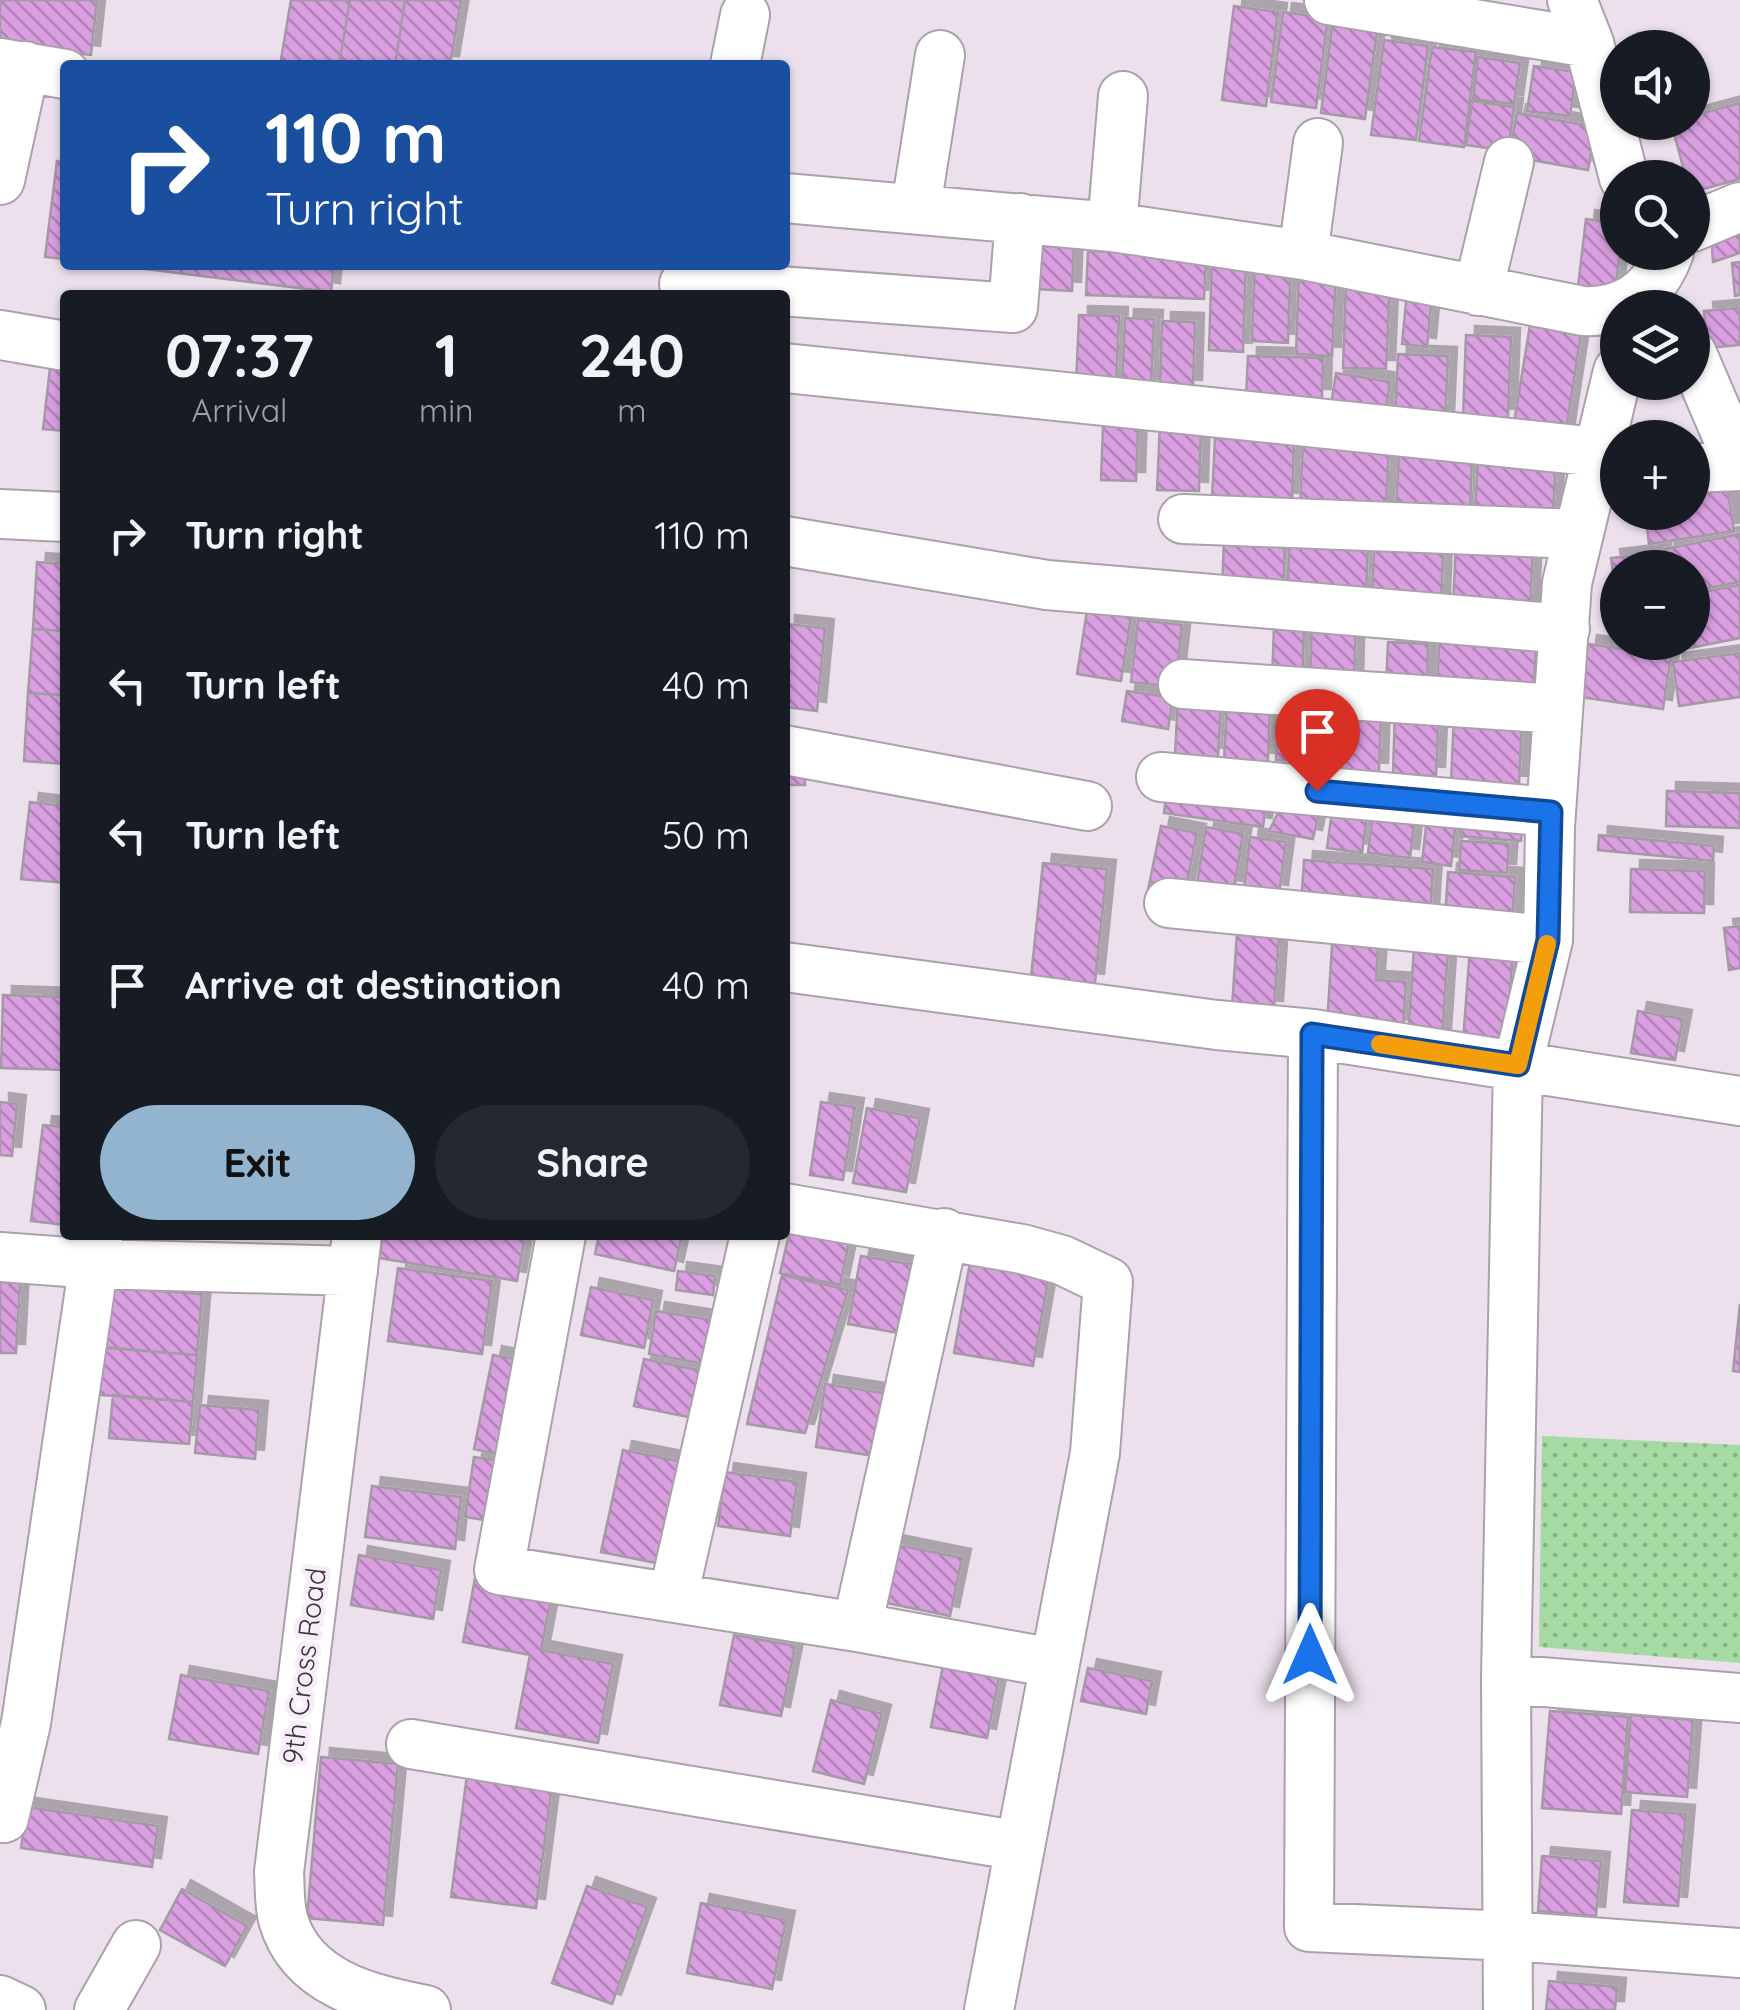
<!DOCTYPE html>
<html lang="en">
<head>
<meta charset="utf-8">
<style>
	:root { --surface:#171b24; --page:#242831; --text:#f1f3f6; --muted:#9ea1a6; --accent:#92b4ce }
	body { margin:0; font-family:Quicksand,sans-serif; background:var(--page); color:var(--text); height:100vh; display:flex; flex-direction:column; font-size:38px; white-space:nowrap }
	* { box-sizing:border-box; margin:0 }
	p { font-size:32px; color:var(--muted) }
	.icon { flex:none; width:55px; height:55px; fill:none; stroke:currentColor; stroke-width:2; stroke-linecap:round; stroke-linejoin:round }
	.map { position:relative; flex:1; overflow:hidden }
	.drawer { position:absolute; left:60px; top:290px; width:730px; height:950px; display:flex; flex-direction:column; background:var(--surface); border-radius:10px; box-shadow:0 2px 8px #0004 }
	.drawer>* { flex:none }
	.guide { position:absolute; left:60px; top:60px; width:730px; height:210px; border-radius:10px; box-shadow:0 2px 8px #0004; background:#1a4fa0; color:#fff; overflow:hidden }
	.controls { position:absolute; left:1600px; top:30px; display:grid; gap:20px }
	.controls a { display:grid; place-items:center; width:110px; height:110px; border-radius:50%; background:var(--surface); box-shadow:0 2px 8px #0004; font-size:50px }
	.pin { position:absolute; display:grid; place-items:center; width:85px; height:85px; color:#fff; margin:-102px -42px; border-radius:50% 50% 50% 0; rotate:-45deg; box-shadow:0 0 10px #0007 }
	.pin .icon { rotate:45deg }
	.me { position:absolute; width:110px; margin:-55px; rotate:0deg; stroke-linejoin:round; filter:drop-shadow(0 0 8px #0008) }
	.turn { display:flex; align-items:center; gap:35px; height:210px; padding:0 40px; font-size:45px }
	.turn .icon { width:130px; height:130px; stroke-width:2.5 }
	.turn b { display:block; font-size:70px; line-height:85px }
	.eta { display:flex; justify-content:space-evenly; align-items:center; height:170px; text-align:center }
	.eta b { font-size:60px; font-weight:700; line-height:70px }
	.button { display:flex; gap:20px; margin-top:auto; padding:20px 40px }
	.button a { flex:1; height:115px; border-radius:60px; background:var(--accent); color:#111; font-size:40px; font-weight:700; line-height:115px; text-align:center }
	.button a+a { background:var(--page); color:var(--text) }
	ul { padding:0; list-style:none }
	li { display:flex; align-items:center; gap:30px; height:150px; padding:0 40px }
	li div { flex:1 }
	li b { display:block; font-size:38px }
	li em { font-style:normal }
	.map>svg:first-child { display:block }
	.grass { fill:url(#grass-dots) }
	.building { fill:url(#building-back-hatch); stroke:#a49aa5; stroke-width:2.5; filter:url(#shadow) }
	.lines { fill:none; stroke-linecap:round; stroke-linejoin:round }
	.minor-casing { stroke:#aba1ac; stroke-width:52 }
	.minor { stroke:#fff; stroke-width:48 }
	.route-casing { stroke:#114b97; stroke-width:25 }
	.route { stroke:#1a73e8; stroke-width:18 }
	.slow { stroke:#f59e0b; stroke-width:18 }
	.labels { text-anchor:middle; stroke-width:10; stroke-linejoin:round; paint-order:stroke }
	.street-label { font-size:28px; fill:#393539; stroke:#f8eef9 }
</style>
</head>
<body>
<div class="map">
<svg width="1740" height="2010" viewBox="0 0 1740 2010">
	<defs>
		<pattern id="grass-dots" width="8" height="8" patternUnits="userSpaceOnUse" patternTransform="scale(2.5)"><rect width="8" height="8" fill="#a5dba2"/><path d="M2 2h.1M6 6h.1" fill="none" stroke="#87b285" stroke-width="1.8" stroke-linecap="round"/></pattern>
		<pattern id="building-back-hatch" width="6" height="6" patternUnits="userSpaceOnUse" patternTransform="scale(2.5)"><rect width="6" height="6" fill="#d99fe0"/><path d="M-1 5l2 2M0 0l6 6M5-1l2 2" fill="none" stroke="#b182b7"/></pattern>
		<filter id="shadow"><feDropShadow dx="9" dy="-9" stdDeviation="0" flood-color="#0004"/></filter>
	</defs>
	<rect width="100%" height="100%" fill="#ebe0ec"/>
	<path class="grass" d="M 1542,1436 L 1740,1445 L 1740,1663 L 1539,1647 Z"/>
	<path class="building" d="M 0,0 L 97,0 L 91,55 L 0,46 Z
		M 291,0 L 350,0 L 339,65 L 280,65 Z
		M 350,0 L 405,0 L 395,65 L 339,65 Z
		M 405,0 L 461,0 L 450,65 L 395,65 Z
		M 1234,6 L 1278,12 L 1266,106 L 1222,100 Z
		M 1283,12 L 1328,18 L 1316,108 L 1271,102 Z
		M 1333,19 L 1378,24 L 1365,119 L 1321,113 Z
		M 1384,40 L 1428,46 L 1416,140 L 1371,135 Z
		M 1432,47 L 1476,52 L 1464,147 L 1419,141 Z
		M 1478,57 L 1520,63 L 1514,104 L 1473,99 Z
		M 1534,66 L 1576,72 L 1570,116 L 1527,111 Z
		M 1472,101 L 1514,107 L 1508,151 L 1466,145 Z
		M 1740,103 L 1740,179 L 1692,192 L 1692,178 L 1686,178 L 1671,122 L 1692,122 L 1692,116 Z
		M 1517,113 L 1596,127 L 1588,170 L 1509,156 Z
		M 57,161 L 65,162 L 65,259 L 45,257 Z
		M 1586,219 L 1618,223 L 1618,252 L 1620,252 L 1615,292 L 1578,287 Z
		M 1740,222 L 1740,253 L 1713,262 L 1711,233 Z
		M 1036,244 L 1074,245 L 1072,291 L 1035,289 Z
		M 1088,251 L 1206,255 L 1204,299 L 1086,295 Z
		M 1212,256 L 1246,257 L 1243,352 L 1209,350 Z
		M 1255,258 L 1291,259 L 1288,343 L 1252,341 Z
		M 1740,262 L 1740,295 L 1735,296 L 1732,263 Z
		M 113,265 L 334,265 L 331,292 Z
		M 1299,268 L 1336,269 L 1332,356 L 1296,354 Z
		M 1346,279 L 1390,280 L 1386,369 L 1343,368 Z
		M 1407,292 L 1432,294 L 1427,347 L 1402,344 Z
		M 1740,308 L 1740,345 L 1707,348 L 1704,311 Z
		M 1079,315 L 1119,316 L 1116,388 L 1076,386 Z
		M 1125,318 L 1154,319 L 1151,388 L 1122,387 Z
		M 1162,321 L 1195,322 L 1193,389 L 1160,388 Z
		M 1530,325 L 1581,333 L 1565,437 L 1513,429 Z
		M 1466,335 L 1511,337 L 1508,418 L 1463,417 Z
		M 1398,354 L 1448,356 L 1445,423 L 1395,421 Z
		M 1248,356 L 1323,358 L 1322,398 L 1246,397 Z
		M 51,359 L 65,360 L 65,431 L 43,429 Z
		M 1336,373 L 1390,382 L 1385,414 L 1331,405 Z
		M 1160,423 L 1201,425 L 1199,491 L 1157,490 Z
		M 1103,426 L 1138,427 L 1136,481 L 1101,480 Z
		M 1215,438 L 1294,442 L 1292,502 L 1212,499 Z
		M 1303,439 L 1389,443 L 1386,512 L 1300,509 Z
		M 1399,451 L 1472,453 L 1470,517 L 1396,514 Z
		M 1478,459 L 1556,462 L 1553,515 L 1475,513 Z
		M 1726,479 L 1734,531 L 1649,544 L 1645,512 L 1692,512 L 1692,484 Z
		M 1740,534 L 1740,582 L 1692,591 L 1692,568 L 1668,568 L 1665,549 Z
		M 1290,536 L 1368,539 L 1366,601 L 1287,597 Z
		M 1224,540 L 1285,543 L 1283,594 L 1222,592 Z
		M 1456,540 L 1533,544 L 1530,611 L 1453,608 Z
		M 1374,550 L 1443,552 L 1441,604 L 1372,602 Z
		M 1662,552 L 1664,568 L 1618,568 L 1618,610 L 1611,558 Z
		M 37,562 L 65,564 L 65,631 L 33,629 Z
		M 1740,585 L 1740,638 L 1685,649 L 1684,642 L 1692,642 L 1692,594 Z
		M 1087,611 L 1131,617 L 1121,681 L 1077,674 Z
		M 1312,614 L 1356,616 L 1354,686 L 1310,684 Z
		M 1138,620 L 1182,625 L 1175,687 L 1131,682 Z
		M 786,624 L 825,628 L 817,711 L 785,707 Z
		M 1274,624 L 1304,626 L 1302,686 L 1272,684 Z
		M 1440,626 L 1536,630 L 1534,694 L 1437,690 Z
		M 33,629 L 65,631 L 65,695 L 28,693 Z
		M 1388,642 L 1428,644 L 1427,688 L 1386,687 Z
		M 1588,644 L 1671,656 L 1663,709 L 1580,697 Z
		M 1740,653 L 1740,697 L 1679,706 L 1673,662 Z
		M 1127,691 L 1173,698 L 1168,729 L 1122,721 Z
		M 28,693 L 65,695 L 65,764 L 24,761 Z
		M 1178,699 L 1221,700 L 1218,757 L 1175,755 Z
		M 1227,699 L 1270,701 L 1268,762 L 1224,761 Z
		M 1395,708 L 1439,709 L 1436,776 L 1393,774 Z
		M 1278,709 L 1299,710 L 1297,761 L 1276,760 Z
		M 1307,710 L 1334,711 L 1333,764 L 1304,763 Z
		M 1340,711 L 1381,713 L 1379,772 L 1337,770 Z
		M 1454,716 L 1522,718 L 1519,785 L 1451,782 Z
		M 785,758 L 804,758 L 805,785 L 785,785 Z
		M 1167,789 L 1266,803 L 1263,827 L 1164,813 Z
		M 1667,791 L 1740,793 L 1740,828 L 1666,826 Z
		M 30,802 L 65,806 L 65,883 L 21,879 Z
		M 1374,802 L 1416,807 L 1410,858 L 1368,853 Z
		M 1282,805 L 1319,812 L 1313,839 L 1269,831 Z
		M 1428,808 L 1457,811 L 1451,866 L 1422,862 Z
		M 1332,811 L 1367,816 L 1362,853 L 1327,848 Z
		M 1461,815 L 1523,819 L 1521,841 L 1460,836 Z
		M 1161,826 L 1197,833 L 1184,897 L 1148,890 Z
		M 1206,827 L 1243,834 L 1234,890 L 1197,884 Z
		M 1599,835 L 1714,846 L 1713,861 L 1598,850 Z
		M 1250,837 L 1286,842 L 1279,894 L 1244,889 Z
		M 1461,841 L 1509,844 L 1507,873 L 1459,870 Z
		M 1304,860 L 1433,869 L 1430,915 L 1301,907 Z
		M 1043,863 L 1107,869 L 1095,983 L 1031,977 Z
		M 1631,869 L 1705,871 L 1704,913 L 1630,912 Z
		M 1448,872 L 1515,877 L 1512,922 L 1445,918 Z
		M 1238,918 L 1280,921 L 1274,1010 L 1232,1007 Z
		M 1740,926 L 1740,968 L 1729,970 L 1724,928 Z
		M 1333,931 L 1379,933 L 1376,980 L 1406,982 L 1403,1029 L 1327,1024 Z
		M 1470,947 L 1513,950 L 1506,1045 L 1463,1042 Z
		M 1414,948 L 1448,950 L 1442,1038 L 1408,1036 Z
		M 3,995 L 65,997 L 65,1070 L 1,1068 Z
		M 1638,1011 L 1683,1019 L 1675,1060 L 1631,1053 Z
		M 0,1102 L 17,1104 L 12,1156 L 0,1155 Z
		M 821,1102 L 855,1107 L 843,1180 L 810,1175 Z
		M 867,1108 L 920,1118 L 906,1192 L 853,1183 Z
		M 43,1125 L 65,1127 L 65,1225 L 31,1221 Z
		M 792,1221 L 851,1233 L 840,1285 L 780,1273 Z
		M 383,1235 L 525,1235 L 517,1281 L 379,1258 Z
		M 599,1235 L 682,1235 L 674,1271 L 595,1254 Z
		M 861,1256 L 928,1267 L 915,1336 L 848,1324 Z
		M 970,1262 L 1049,1275 L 1033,1366 L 954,1353 Z
		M 398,1268 L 492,1281 L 482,1354 L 388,1341 Z
		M 678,1271 L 715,1276 L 713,1295 L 676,1290 Z
		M 782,1275 L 848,1290 L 805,1433 L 747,1424 Z
		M 0,1282 L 20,1283 L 16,1353 L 0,1353 Z
		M 104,1287 L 202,1294 L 197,1355 L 100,1347 Z
		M 591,1287 L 653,1300 L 644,1348 L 581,1335 Z
		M 1740,1304 L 1740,1372 L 1733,1371 Z
		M 656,1311 L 718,1321 L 711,1365 L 649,1354 Z
		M 94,1347 L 197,1355 L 193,1402 L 89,1394 Z
		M 493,1355 L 525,1361 L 506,1456 L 474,1449 Z
		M 644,1359 L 713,1373 L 703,1420 L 634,1406 Z
		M 825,1384 L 896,1395 L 887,1458 L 816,1447 Z
		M 113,1395 L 193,1402 L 189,1444 L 109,1438 Z
		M 200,1405 L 259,1410 L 255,1459 L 195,1453 Z
		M 623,1450 L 683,1462 L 661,1564 L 601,1552 Z
		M 474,1457 L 500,1461 L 491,1521 L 465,1517 Z
		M 725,1472 L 797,1482 L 790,1536 L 718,1526 Z
		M 372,1486 L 461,1497 L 455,1549 L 365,1537 Z
		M 893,1544 L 962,1558 L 950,1616 L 882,1602 Z
		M 359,1555 L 441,1570 L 433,1619 L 351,1605 Z
		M 476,1573 L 553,1588 L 541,1650 L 613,1664 L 598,1743 L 516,1728 L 530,1655 L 463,1642 Z
		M 734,1635 L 795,1646 L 781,1716 L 720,1705 Z
		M 945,1655 L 1001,1667 L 987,1738 L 931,1727 Z
		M 1088,1668 L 1152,1681 L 1146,1714 L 1081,1701 Z
		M 181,1675 L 269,1691 L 258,1754 L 169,1739 Z
		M 831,1700 L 882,1714 L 864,1784 L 813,1771 Z
		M 1550,1711 L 1628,1717 L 1621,1814 L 1542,1808 Z
		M 1631,1715 L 1693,1720 L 1687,1797 L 1625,1792 Z
		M 321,1757 L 398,1764 L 383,1925 L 307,1918 Z
		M 467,1775 L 552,1785 L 536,1908 L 451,1897 Z
		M 27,1807 L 158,1826 L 152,1867 L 21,1848 Z
		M 1632,1810 L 1686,1814 L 1678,1906 L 1624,1902 Z
		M 1542,1856 L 1601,1861 L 1596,1916 L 1538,1911 Z
		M 587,1886 L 647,1907 L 612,2004 L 552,1983 Z
		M 182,1889 L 247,1926 L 225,1966 L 160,1930 Z
		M 701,1903 L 786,1920 L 772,1989 L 687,1973 Z
		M 1549,1981 L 1617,1987 L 1615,2010 L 1546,2010 Z"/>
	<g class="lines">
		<defs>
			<path id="minor" d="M 1329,0 L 1589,43
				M 1572,0 L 1589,43 L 1624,178
				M 0,63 L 65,74
				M 735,65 L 745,15
				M 0,180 L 25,66
				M 785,198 L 1112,227 L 1303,255 L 1583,311 C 1625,313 1655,292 1669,252
				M 916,207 L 940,55
				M 1112,227 L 1123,96
				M 1692,227 L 1740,207
				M 1303,255 L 1318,143
				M 684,284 L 1013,308 L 1020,218
				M 1478,291 L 1509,162
				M 0,335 L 65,346
				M 1692,354 L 1740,466
				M 785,368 L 1598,452
				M 1692,468 L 1740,466
				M 0,514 L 65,517
				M 1183,519 L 1578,534
				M 785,541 L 1047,585 L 1565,629
				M 1183,684 L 1558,709
				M 785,750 L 1087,806
				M 1161,777 L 1551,812
				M 1169,903 L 1548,940
				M 785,967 L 1217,1025 L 1313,1034 L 1740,1101
				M 1313,1034 L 1309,1927 L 1510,1936 L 1740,1953
				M 785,1208 L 1022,1249 L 1062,1260 L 1108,1282 L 1095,1453 L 989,2010
				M 357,1235 L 279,1872 C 280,1887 279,1904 283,1919 C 301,1983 369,1999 426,2010
				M 561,1235 L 499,1570 L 857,1627 L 1053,1663
				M 0,1257 L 95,1264 L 353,1271
				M 673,1597 L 755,1235
				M 857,1627 L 944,1233
				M 1506,1679 L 1740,1698
				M 411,1744 L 1020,1846
				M 4,1818 L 26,1723 L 98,1235
				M 0,2000 L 21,2010
				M 99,2010 L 136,1945
				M 1508,2010 L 1506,1679 L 1518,1065 L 1548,940 L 1550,827 L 1567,583 L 1618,371"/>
		</defs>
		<use href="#minor" class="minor-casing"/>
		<use href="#minor" class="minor"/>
	</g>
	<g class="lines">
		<defs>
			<path id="route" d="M 1310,1655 L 1312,1034 L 1518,1065 L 1548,940 L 1551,812 L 1317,791"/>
		</defs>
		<use href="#route" class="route-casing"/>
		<use href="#route" class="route"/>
		<path class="slow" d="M 1380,1044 L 1518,1065 L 1547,944"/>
	</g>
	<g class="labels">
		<g class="street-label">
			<text transform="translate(304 1666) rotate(-83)" y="10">9th Cross Road</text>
		</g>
	</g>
</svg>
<div class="controls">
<a><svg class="icon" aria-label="sound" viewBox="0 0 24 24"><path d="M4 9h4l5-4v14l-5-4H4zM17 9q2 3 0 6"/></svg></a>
<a><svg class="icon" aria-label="search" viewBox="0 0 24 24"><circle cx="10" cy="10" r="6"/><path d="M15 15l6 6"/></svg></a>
<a><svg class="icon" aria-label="layers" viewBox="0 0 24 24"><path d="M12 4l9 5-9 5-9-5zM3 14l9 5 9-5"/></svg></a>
<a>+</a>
<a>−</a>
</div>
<div class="pin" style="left:1317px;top:791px;background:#d93025"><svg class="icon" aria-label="arrive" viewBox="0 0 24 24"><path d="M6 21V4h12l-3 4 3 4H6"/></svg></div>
<svg class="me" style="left:1310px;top:1655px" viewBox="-20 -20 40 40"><path d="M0-17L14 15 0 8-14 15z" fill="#1a73e8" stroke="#fff" stroke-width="4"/></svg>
<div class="guide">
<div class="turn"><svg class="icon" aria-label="right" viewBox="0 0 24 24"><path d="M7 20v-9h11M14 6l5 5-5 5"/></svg><div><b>110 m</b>Turn right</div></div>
</div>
<section class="drawer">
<div class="eta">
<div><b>07:37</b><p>Arrival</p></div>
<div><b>1</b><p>min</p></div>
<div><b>240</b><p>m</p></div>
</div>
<ul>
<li><svg class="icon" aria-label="right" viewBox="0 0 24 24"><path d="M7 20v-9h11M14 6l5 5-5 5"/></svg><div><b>Turn right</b></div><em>110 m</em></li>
<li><svg class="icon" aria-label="left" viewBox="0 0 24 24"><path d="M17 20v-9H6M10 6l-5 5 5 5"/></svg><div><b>Turn left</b></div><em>40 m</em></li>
<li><svg class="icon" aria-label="left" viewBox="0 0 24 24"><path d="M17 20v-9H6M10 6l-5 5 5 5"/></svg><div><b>Turn left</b></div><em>50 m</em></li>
<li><svg class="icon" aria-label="arrive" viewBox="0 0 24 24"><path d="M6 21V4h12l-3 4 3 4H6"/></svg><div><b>Arrive at destination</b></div><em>40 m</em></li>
</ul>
<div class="button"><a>Exit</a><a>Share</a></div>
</section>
</div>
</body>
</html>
